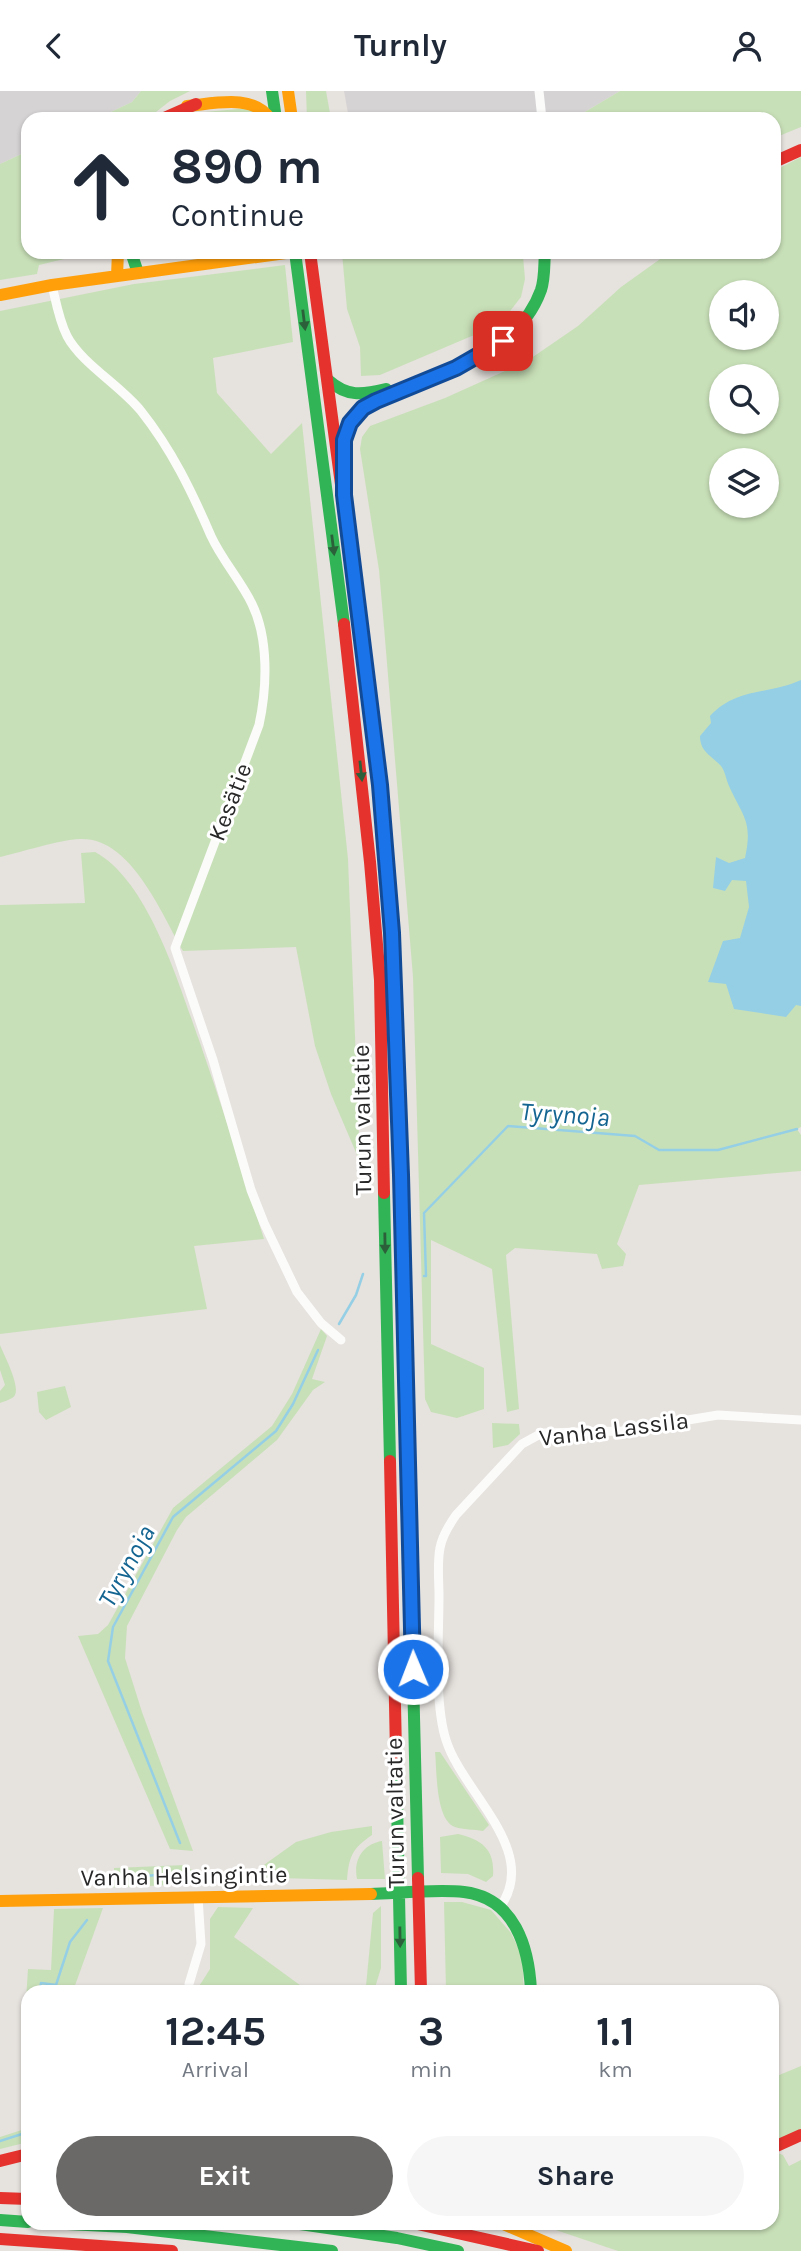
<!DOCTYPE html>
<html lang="en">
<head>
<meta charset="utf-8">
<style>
	:root { --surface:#fff; --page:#f6f6f7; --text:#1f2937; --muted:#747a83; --accent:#6a6968 }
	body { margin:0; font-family:Karla,sans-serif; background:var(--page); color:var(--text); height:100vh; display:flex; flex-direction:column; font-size:26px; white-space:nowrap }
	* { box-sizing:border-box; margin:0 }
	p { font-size:23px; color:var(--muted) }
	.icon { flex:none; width:38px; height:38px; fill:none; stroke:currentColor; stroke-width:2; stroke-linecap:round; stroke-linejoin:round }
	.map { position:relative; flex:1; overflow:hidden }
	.side { position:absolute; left:21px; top:1894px; width:758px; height:245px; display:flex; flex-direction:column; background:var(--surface); border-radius:21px; box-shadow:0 2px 5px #0004 }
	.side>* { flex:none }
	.guide { position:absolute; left:21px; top:21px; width:760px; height:147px; border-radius:21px; box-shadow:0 2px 5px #0004; background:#fff; color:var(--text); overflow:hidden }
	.fabs { position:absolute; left:709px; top:189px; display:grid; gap:14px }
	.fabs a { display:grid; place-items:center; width:70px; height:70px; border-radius:50%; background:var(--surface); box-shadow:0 2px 5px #0004; font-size:35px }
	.pin { position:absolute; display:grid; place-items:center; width:60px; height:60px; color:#fff; margin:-30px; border-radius:14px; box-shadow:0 4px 10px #0006 }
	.me { position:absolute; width:77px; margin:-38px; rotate:359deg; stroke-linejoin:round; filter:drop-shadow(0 0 5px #0008) }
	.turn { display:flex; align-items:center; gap:24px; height:147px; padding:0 35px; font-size:32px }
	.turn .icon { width:91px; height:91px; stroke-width:2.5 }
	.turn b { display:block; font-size:49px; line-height:60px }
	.eta { display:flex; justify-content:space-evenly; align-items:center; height:119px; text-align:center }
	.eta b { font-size:42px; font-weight:700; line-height:49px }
	.cta { display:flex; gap:14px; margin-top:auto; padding:14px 35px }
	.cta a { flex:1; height:80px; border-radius:42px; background:var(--accent); color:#fff; font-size:28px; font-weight:700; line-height:80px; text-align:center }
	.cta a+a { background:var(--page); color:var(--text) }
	header { display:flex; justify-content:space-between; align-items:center; height:91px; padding:0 35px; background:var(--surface); font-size:32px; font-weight:700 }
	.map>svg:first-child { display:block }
	.industrial { fill:#d6d3d5 }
	.green { fill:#c8e0b8; fill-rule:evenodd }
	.water { fill:#95cfe5 }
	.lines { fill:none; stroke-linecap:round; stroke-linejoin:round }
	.stream { stroke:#95cfe5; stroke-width:2.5 }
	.street { stroke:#fbfbfa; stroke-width:9 }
	.fast { stroke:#30b455; stroke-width:12 }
	.slow { stroke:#ff9f0a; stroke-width:12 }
	.jam { stroke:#e5322d; stroke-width:12 }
	.oneway { fill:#2b603a }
	.route-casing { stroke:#114b97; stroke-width:18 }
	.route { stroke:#1a73e8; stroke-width:12 }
	.labels { text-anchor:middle; stroke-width:6; stroke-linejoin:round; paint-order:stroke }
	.street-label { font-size:24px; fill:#282828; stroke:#fff }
	.water-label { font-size:26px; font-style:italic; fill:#146591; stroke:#fff }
</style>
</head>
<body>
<header><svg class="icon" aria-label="back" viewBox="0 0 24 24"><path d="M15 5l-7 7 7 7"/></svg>Turnly<svg class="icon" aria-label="person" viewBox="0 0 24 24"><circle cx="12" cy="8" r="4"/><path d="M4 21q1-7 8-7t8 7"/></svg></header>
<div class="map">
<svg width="801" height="2160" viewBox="0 0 801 2160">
	<rect width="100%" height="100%" fill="#e6e2de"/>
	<path class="industrial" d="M 0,0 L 141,0 L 132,11 L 96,28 L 28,28 L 28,60 L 0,73 Z
		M 344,0 L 620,0 L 573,28 L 349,28 Z"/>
	<path class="green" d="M 141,0 L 190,0 L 170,10 L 147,28 L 96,28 L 132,11 Z
		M 306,0 L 326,0 L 331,28 L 307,28 Z
		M 620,0 L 801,0 L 801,36 L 774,47 L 774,28 L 573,28 Z
		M 249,17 L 264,28 L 182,28 L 194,22 Z
		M 28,60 L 28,161 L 93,161 L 39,174 L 37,183 L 0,189 L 0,73 Z
		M 801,66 L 801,1036 L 797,1038 L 801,1044 L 801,1080 L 639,1094 L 617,1153 L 626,1163 L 623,1175 L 602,1178 L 597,1163 L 515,1157 L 506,1164 L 519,1318 L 507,1321 L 492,1178 L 431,1149 L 431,1253 L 484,1277 L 484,1318 L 457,1327 L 431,1321 L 425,1308 L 413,886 L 384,536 L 379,479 L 360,358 L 362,346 L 370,335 L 445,307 L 527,270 L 578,235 L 621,196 L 670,161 L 774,161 L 774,80 ZM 721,201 L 766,201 L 766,247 L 721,247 ZM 721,285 L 766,285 L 766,331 L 721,331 ZM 721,369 L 766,369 L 766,415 L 721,415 Z
		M 352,161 L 519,161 L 523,165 L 525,188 L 521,206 L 500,233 L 380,284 L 361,285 L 360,256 L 347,218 L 342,162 Z
		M 285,174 L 293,251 L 213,267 L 217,302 L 271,363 L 302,332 L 348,768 L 360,1071 L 331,1003 L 315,955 L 296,856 L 183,860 C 161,822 131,746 80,748 C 59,749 22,761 0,766 L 0,220 L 134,193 Z
		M 95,761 C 149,790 179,894 199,949 C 222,1015 243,1081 264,1148 L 194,1155 L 207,1218 L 0,1243 L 0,814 L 85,812 L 81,762 Z
		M 321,1238 L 327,1245 L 312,1288 L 325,1291 L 313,1299 L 277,1349 L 186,1426 L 177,1439 L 127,1535 L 125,1567 L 142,1621 L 193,1760 L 170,1758 L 78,1545 L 98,1543 L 108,1534 L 173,1417 L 272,1335 L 292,1303 Z
		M 0,1254 C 4,1264 20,1294 15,1304 C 13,1308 5,1310 0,1312 L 0,1300 L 5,1294 L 0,1279 Z
		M 65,1295 L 71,1316 L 46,1329 L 39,1321 L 37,1301 Z
		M 492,1332 L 519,1333 L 520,1343 L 508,1354 L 493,1357 Z
		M 435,1661 L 440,1661 L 489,1734 L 483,1740 C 474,1738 463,1739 455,1736 C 435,1729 437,1678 435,1661 Z
		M 372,1735 L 372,1744 C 352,1758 349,1765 347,1789 L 247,1786 L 296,1751 L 331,1741 Z
		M 458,1743 C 483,1749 495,1759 493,1785 L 486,1791 L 468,1783 L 441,1782 L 440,1746 Z
		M 382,1750 L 385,1788 L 357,1788 C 353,1769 363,1753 382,1750 Z
		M 185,1774 L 192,1779 L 193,1793 L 101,1797 L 103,1789 L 114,1783 L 114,1777 Z
		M 444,1811 L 462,1811 L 491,1819 L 511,1842 L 522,1865 L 524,1900 L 446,1900 Z
		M 381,1815 L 381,1877 L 374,1900 L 342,1900 L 366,1895 L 373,1822 Z
		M 218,1816 L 253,1817 L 234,1846 L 308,1900 L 318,1900 L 196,1900 L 210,1878 L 210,1828 Z
		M 103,1817 L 73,1900 L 28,1900 L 28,1955 L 23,1955 L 28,1878 L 51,1879 L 54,1818 Z
		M 801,1975 L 801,2039 L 772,2053 L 772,1987 Z
		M 28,2037 L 28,2051 L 0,2058 L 0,2046 Z
		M 775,2061 L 783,2064 L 789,2075 L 801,2069 L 801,2160 L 618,2160 L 535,2132 L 772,2132 L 772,2062 Z"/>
	<path class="water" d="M 801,589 L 801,915 L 796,914 L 786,926 L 734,918 L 726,893 L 708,891 L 723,850 L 740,847 L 749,816 L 746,790 L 732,789 L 725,800 L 713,797 L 716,766 L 729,772 L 745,767 C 753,730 743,726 729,695 C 726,688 725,680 721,675 C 711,664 700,661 700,645 L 711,632 L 710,625 C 737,596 768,604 801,589 Z"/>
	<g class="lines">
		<path class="stream" d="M 424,1185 L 426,1185 L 424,1122 L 508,1035 L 635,1045 L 659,1059 L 718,1059 L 797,1038
			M 339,1233 L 356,1204 L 363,1183
			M 180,1752 L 108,1570 L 113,1536 L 173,1426 L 276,1340 L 293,1313 L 318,1259
			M 118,1787 L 170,1783
			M 40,1900 L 41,1892 L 56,1894 L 70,1851 L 87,1829
			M 0,2050 L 28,2041"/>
		<path class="street" d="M 539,0 L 542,28
			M 52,194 C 56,211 59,229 67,245 C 81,272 121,295 141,320 C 172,359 192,401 211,445 C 222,469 241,490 252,513 C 269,548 267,597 259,634 L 175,857 L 213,969 L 251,1099 L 264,1132 L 297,1201 L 321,1232 L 341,1249
			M 500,1816 C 541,1760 462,1701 446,1649 C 434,1612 439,1545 439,1505 C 439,1490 437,1472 440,1457 C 442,1445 449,1434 456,1424 L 522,1353 L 542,1342 L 622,1340 L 718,1324 L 801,1329
			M 189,1893 L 201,1853 L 198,1806"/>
		<path class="fast" d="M 272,0 L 276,28
			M 131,161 L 138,182
			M 295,161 L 344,533
			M 328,289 C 347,306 362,304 386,298
			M 344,363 C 344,343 349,329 365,316 C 424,279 514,274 541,199 C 545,187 544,173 545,161
			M 384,1102 L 390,1370
			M 411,1505 L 418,1787
			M 396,1662 L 401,1900
			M 371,1803 C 399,1802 438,1798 464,1801 C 515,1807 529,1857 531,1900
			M 0,2129 L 28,2131
			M 47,2132 L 127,2136 L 332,2160
			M 293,2132 L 397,2147 L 458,2160"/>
		<path class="slow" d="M 288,0 L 292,28
			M 187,15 C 212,13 254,2 270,28
			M 117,185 L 118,161
			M 0,204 L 52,194 L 293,161
			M 368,596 C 389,772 398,949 402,1126
			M 0,1810 L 371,1803
			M 501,2132 L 566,2160"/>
		<path class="jam" d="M 162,28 L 196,13
			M 774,71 L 801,59
			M 310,161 L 368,596
			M 344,533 L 370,771 L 380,889 L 384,1102
			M 402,1126 L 411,1505
			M 390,1370 L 396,1662
			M 418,1787 L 421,1900
			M 772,2057 L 801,2044
			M 0,2070 L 28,2063
			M 0,2107 L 28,2108
			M 413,2132 L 538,2160
			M 0,2148 L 172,2160"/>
	</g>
	<defs><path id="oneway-solid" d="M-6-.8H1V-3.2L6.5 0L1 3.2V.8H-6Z" transform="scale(1.75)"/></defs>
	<g class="oneway">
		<use href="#oneway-solid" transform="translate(304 229) rotate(83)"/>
		<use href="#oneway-solid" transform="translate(333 454) rotate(83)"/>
		<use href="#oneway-solid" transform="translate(361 680) rotate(84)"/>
		<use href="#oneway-solid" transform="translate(385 1152) rotate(89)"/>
		<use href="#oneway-solid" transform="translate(400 1846) rotate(89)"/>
	</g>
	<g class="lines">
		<defs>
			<path id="route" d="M 413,1578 L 401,1084 L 392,842 L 380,694 L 344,404 L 344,349 L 350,332 L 363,317 L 376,310 L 456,277 L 503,250"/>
		</defs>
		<use href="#route" class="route-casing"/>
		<use href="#route" class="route"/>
	</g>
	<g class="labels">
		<g class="street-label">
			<text transform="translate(230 711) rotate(-69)" y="8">Kesätie</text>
			<text transform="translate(362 1029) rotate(-91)" y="8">Turun valtatie</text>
			<text transform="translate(614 1338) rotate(-7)" y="8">Vanha Lassila</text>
			<text transform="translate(395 1722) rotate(-91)" y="8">Turun valtatie</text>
			<text transform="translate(184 1785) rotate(-1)" y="8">Vanha Helsingintie</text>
		</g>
		<g class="water-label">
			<text transform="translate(565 1023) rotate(4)" y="9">Tyrynoja</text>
			<text transform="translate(126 1475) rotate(-61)" y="9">Tyrynoja</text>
		</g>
	</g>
</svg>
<div class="fabs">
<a><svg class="icon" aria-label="sound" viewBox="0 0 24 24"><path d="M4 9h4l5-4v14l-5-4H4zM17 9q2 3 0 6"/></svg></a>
<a><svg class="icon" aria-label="search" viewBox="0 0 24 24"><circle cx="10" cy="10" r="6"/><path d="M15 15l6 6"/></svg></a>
<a><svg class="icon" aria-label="layers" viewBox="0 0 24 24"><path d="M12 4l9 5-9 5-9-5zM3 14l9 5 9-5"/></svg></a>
</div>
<div class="pin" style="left:503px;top:250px;background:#d93025"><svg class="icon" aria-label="arrive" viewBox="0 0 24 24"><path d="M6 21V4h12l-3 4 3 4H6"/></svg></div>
<svg class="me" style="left:413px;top:1578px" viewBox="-20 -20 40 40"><circle r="17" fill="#1a73e8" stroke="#fff" stroke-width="3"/><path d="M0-11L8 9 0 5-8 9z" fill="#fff"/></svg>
<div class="guide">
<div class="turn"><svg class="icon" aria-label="ahead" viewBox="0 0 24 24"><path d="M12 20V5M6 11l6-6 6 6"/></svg><div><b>890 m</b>Continue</div></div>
</div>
<section class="side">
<div class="eta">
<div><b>12:45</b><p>Arrival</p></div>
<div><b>3</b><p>min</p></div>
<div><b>1.1</b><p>km</p></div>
</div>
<div class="cta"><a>Exit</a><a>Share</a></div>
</section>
</div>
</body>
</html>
